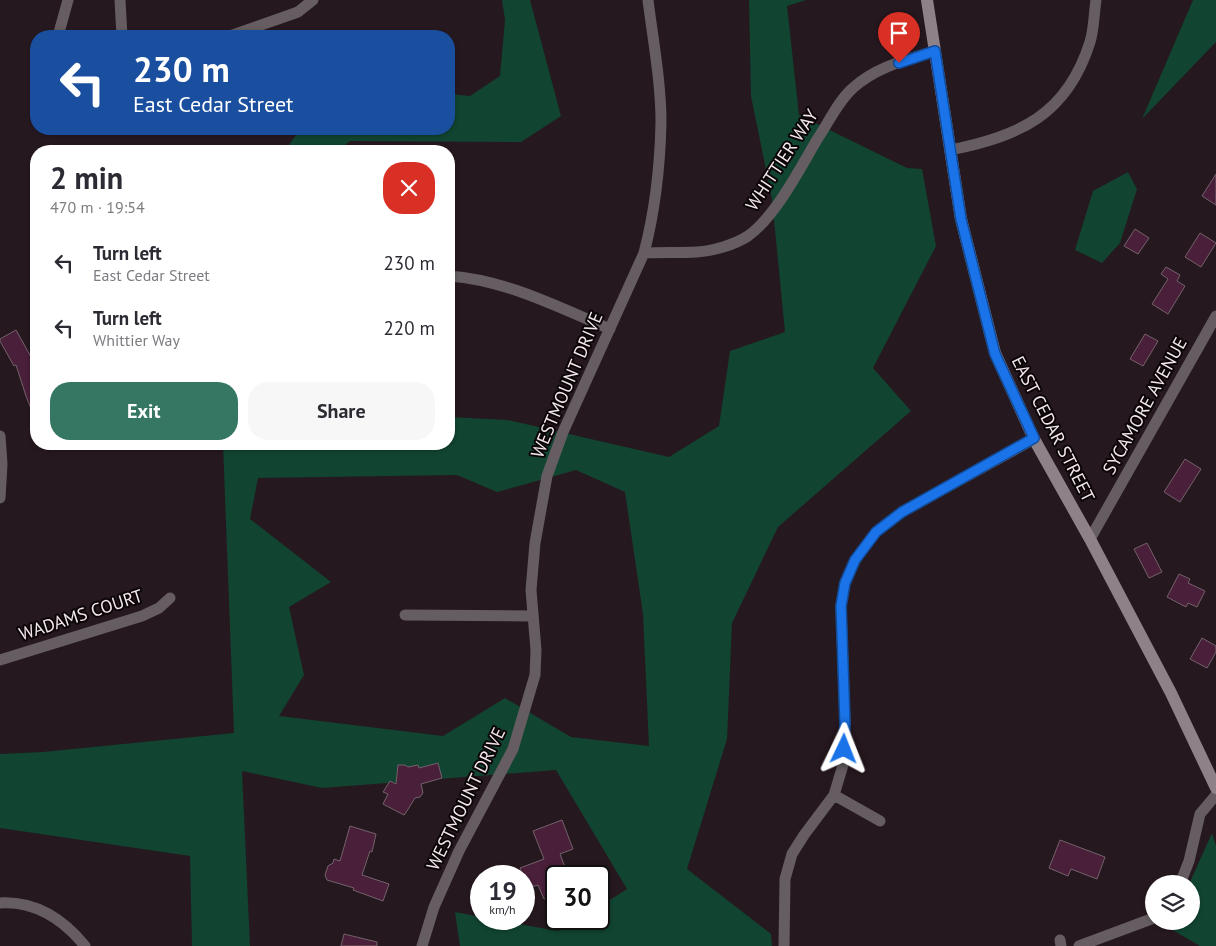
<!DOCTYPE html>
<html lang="en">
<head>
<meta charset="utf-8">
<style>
	:root { --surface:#fff; --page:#f7f7f7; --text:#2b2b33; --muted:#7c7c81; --accent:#367764 }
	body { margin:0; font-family:"PT Sans",sans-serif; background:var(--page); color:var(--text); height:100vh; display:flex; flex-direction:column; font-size:19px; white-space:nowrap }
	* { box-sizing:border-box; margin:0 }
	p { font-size:16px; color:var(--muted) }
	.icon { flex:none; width:28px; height:28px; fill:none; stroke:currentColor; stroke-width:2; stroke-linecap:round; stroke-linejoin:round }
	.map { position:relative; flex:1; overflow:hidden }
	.sheet { position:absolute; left:30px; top:145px; width:425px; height:305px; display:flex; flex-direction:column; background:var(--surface); border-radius:20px; box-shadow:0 1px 4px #0004 }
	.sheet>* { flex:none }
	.guide { position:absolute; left:30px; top:30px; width:425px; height:105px; border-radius:20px; box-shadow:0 1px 4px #0004; background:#1a4fa0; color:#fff; overflow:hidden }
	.buttons { position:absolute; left:1145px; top:875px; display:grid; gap:10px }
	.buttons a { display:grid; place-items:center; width:55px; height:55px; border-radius:50%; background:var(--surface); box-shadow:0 1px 4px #0004; font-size:25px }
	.speed { position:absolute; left:470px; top:865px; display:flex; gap:10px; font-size:25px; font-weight:700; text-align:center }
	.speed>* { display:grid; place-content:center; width:65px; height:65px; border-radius:50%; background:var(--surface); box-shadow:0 1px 4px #0004; line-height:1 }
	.speed small { font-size:12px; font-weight:400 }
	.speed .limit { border:2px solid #111; border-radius:8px; background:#fff; color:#111 }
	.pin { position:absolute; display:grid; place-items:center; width:42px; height:42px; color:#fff; margin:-51px -21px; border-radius:50% 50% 50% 0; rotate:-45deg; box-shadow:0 0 5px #0007 }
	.pin .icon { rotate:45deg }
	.me { position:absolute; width:55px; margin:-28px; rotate:2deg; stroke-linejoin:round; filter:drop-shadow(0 0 4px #0008) }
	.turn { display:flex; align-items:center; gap:18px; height:105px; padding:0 20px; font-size:22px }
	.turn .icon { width:65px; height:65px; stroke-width:2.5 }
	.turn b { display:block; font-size:35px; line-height:42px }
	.round { display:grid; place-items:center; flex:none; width:52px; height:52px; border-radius:20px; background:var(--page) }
	.headline { display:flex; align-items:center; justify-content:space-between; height:85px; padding:0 20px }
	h1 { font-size:30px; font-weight:700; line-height:38px }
	.primary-button { display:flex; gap:10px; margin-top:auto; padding:10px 20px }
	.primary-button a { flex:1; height:58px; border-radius:20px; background:var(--accent); color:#fff; font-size:20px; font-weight:700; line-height:58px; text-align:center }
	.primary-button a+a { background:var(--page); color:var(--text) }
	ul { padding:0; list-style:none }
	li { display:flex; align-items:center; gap:15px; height:65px; padding:0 20px }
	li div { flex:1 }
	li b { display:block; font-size:19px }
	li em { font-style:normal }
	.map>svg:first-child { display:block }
	.green { fill:#114431; fill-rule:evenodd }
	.building { fill:#4a1f39; stroke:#73626b }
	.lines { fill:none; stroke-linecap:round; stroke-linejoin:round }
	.minor { stroke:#655d61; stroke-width:11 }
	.secondary { stroke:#8e8188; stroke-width:12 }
	.route-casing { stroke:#114b97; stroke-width:12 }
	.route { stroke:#1a73e8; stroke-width:9 }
	.labels { text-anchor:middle; stroke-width:4; stroke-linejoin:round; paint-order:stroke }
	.street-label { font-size:18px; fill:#f3e8ed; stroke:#0b0508 }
</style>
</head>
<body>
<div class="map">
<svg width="1216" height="946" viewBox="0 0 1216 946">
	<rect width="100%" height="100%" fill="#26181f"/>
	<path class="green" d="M 502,0 L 530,0 L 561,116 L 521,142 L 350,141 L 339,151 L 284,151 L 301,129 L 449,129 L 449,94 L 470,96 L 500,76 L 505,20 Z
		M 749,0 L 806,0 L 787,6 L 799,115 L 907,168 L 922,169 L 936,246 L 873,368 L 911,411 L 778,527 L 732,623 L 727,739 L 687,869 L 771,934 L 772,946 L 460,946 L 455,912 L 481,917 L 481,919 L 492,919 L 558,931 L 578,919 L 599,919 L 599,907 L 627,889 L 556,770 L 322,788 L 242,771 L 250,946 L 192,946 L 190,856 L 0,828 L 0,754 L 43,752 L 234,733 L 223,444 L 449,444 L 449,417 L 508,420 L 669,457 L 719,426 L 730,351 L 785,332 L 772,199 L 751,96 ZM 576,470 L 625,492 L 643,614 L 649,746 L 571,737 L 505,698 L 443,736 L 279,716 L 304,675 L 289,607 L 331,582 L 250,519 L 258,478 L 457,475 L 497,492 Z
		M 1193,0 L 1216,0 L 1216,42 L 1142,119 Z
		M 1128,172 L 1137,189 L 1120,243 L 1102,263 L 1075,250 L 1093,191 Z
		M 1212,833 L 1216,846 L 1216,946 L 1200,946 L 1169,928 L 1172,921 L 1191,921 L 1191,884 L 1189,884 Z"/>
	<path class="building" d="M 1216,174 L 1216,205 L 1202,196 Z
		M 1135,229 L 1149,238 L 1138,254 L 1124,246 Z
		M 1200,233 L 1216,243 L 1201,267 L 1185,257 Z
		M 1166,267 L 1180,275 L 1177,281 L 1185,286 L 1168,314 L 1152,304 L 1168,279 L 1161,274 Z
		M 16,330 L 36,366 L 36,421 L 26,396 L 16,365 L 14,366 L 0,341 L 0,339 Z
		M 1145,334 L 1158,341 L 1143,366 L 1130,359 Z
		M 1185,459 L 1201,469 L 1180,502 L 1164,492 Z
		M 1147,543 L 1162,572 L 1149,578 L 1134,549 Z
		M 1179,574 L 1190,579 L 1188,583 L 1205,591 L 1197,607 L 1188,603 L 1186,607 L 1167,597 Z
		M 1202,638 L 1216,646 L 1216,652 L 1207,668 L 1190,659 Z
		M 438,763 L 442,778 L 421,784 L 423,793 L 420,797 L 415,798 L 405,814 L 404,815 L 383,804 L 388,794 L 383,792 L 390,781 L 396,784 L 398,765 L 405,765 L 408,767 L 418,765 L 419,768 Z
		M 562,820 L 573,849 L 560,854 L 566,870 L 556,874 L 556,894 L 544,899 L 538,885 L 528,888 L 520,868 L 544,859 L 533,831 Z
		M 350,826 L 376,834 L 372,852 L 370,851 L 362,875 L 389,884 L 383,901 L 353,890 L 354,888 L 327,880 L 325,875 L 328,866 L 333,863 L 334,859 L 340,861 Z
		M 1060,840 L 1105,857 L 1097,879 L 1071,869 L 1068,876 L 1049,868 Z
		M 344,934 L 377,942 L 377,946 L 341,946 Z"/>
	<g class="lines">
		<path class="minor" d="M 120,0 L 122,36
			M 58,36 L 68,0
			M 230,36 L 298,12 L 313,0
			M 950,150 C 1020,136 1067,115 1090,42 C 1094,29 1094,13 1096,0
			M 644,253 C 662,252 680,253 697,252 C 713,251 734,245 748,236 C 776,216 800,168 818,138 C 829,122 838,101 853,88 C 876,67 906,60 935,51
			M 449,276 C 506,280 558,307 610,329
			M 0,436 L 2,464 L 0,498
			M 1090,539 L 1216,316
			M 405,615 L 533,616
			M 0,660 L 142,616 L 159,608 L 170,598
			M 834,795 L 880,821
			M 1180,884 L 1189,861 L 1200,814 L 1216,795
			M 0,903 C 36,901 63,919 85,946
			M 1060,940 L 1061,946
			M 422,946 L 434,907 L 459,851 L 513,749 L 535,675 L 536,650 L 531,590 L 535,543 L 547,476 L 563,432 L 644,253 C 655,211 660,166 661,123 C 661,82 653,40 648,0
			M 784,946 L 785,879 L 792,854 L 804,835 L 834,795 L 843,765 L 845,723 L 841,606 L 845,583 L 855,560 L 876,532 L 902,512 L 1034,439
			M 1079,946 L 1154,918"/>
		<path class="secondary" d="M 927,0 L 961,219 L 995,353 L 1034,439 L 1090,539 L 1171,693 L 1216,788"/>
	</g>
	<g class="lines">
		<defs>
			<path id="route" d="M 844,749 L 845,723 L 841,606 L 845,583 L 855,560 L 876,532 L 902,512 L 1034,438 L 995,354 L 961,219 L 935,51 L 899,63"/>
		</defs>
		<use href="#route" class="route-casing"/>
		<use href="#route" class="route"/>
	</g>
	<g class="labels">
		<g class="street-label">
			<text transform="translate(782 160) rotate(-57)" y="6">WHITTIER WAY</text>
			<text transform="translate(567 385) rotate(-67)" y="6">WESTMOUNT DRIVE</text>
			<text transform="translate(1145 406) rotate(-61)" y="6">SYCAMORE AVENUE</text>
			<text transform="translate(1053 429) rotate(63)" y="6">EAST CEDAR STREET</text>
			<text transform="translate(81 615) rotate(-18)" y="6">WADAMS COURT</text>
			<text transform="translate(466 799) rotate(-64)" y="6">WESTMOUNT DRIVE</text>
		</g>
	</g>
</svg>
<div class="buttons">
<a><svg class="icon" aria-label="layers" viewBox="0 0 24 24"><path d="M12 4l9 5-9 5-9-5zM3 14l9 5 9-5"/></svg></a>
</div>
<div class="speed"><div>19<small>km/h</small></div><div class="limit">30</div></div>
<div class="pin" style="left:899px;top:63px;background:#d93025"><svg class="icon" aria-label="arrive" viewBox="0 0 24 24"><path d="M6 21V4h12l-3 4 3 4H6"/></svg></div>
<svg class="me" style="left:844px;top:749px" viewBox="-20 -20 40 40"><path d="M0-17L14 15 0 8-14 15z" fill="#1a73e8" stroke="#fff" stroke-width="4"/></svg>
<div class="guide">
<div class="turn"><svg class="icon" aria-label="left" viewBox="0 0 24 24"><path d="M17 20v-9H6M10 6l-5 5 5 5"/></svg><div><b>230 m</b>East Cedar Street</div></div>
</div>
<section class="sheet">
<div class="headline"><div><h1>2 min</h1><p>470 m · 19:54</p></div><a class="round" style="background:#d93025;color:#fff"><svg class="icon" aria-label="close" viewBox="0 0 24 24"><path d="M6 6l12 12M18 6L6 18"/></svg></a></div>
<ul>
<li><svg class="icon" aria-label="left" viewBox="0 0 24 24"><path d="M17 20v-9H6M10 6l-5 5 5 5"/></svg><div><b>Turn left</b><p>East Cedar Street</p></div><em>230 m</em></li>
<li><svg class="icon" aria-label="left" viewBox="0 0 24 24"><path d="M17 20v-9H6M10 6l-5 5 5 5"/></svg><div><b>Turn left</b><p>Whittier Way</p></div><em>220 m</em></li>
</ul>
<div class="primary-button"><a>Exit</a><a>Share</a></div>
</section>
</div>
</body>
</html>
